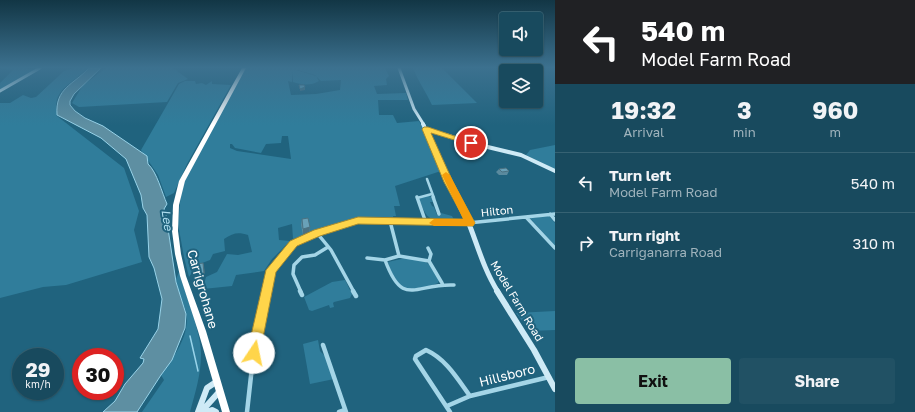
<!DOCTYPE html>
<html lang="en">
<head>
<meta charset="utf-8">
<style>
	:root { --surface:#184a5e; --page:#215164; --text:#f1f3f6; --muted:#9fb3bc; --line:#366273; --accent:#8abfa5 }
	body { margin:0; font-family:"Golos Text",sans-serif; background:var(--page); color:var(--text); height:100vh; display:flex; flex-direction:column; font-size:15px; white-space:nowrap }
	* { box-sizing:border-box; margin:0 }
	p { font-size:13px; color:var(--muted) }
	.icon { flex:none; width:22px; height:22px; fill:none; stroke:currentColor; stroke-width:2; stroke-linecap:round; stroke-linejoin:round }
	.map { position:relative; flex:1; overflow:hidden }
	.panel { display:flex; flex-direction:column; background:var(--surface); width:360px }
	.panel>* { flex:none }
	.guide { background:#202124; color:#fff; overflow:hidden }
	.tools { position:absolute; left:499px; top:12px; display:grid; gap:8px }
	.tools a { display:grid; place-items:center; width:44px; height:44px; border-radius:4px; background:var(--surface); box-shadow:0 1px 3px #0004,0 0 0 1px var(--line); font-size:20px }
	.speed { position:absolute; left:12px; top:348px; display:flex; gap:8px; font-size:20px; font-weight:700; text-align:center }
	.speed>* { display:grid; place-content:center; width:52px; height:52px; border-radius:50%; background:var(--surface); box-shadow:0 1px 3px #0004,0 0 0 1px var(--line); line-height:1 }
	.speed small { font-size:10px; font-weight:400 }
	.speed .limit { border:6px solid #d22; background:#fff; color:#111 }
	.pin { position:absolute; display:grid; place-items:center; width:34px; height:34px; color:#fff; margin:-17px; border:2px solid #fff; border-radius:50%; box-shadow:0 1px 4px #0007 }
	.me { position:absolute; width:44px; margin:-22px; rotate:11deg; stroke-linejoin:round; filter:drop-shadow(0 0 3px #0008) }
	.turn { display:flex; align-items:center; gap:14px; height:84px; padding:0 20px; font-size:18px }
	.turn .icon { width:52px; height:52px; stroke-width:2.5 }
	.turn b { display:block; font-size:28px; line-height:34px }
	.eta { display:flex; justify-content:space-evenly; align-items:center; height:68px; text-align:center }
	.eta b { font-size:24px; font-weight:700; line-height:28px }
	.action { display:flex; gap:8px; margin-top:auto; padding:8px 20px }
	.action a { flex:1; height:46px; border-radius:4px; background:var(--accent); color:#111; font-size:16px; font-weight:700; line-height:46px; text-align:center }
	.action a+a { background:var(--page); color:var(--text) }
	ul { padding:0; list-style:none }
	li { display:flex; align-items:center; gap:12px; height:60px; padding:0 20px; border-top:1px solid var(--line) }
	li div { flex:1 }
	li b { display:block; font-size:15px }
	li em { font-style:normal }
	main { display:flex; flex:1; min-height:0 }
	.map>svg:first-child { display:block }
	.green { fill:#307d9b; fill-rule:evenodd }
	.water { fill:#5e8fa2; stroke:#98d3e9 }
	.lines { fill:none; stroke-linecap:round; stroke-linejoin:round }
	.stream { stroke:#98d3e9; stroke-width:1.5 }
	.street-far2 { stroke:#a4d5e7; stroke-width:2.5 }
	.street-far1 { stroke:#a4d5e7; stroke-width:3.5 }
	.street { stroke:#a4d5e7; stroke-width:4.5 }
	.secondary-far3 { stroke:#ceeaf6; stroke-width:3 }
	.secondary-far2 { stroke:#ceeaf6; stroke-width:4 }
	.secondary-far1 { stroke:#ceeaf6; stroke-width:5 }
	.secondary { stroke:#ceeaf6; stroke-width:6 }
	.highway { fill:#fff; fill-rule:evenodd }
	.wall { fill:#5a8a9e }
	.shaded-wall { fill:#4a7181 }
	.building { fill:#69a1b8; stroke:#4a7181 }
	.route { fill:#ffd54a; stroke:#a68a30 }
	.slow { fill:#f59e0b }
	.labels { text-anchor:middle; stroke-width:4; stroke-linejoin:round; paint-order:stroke }
	.street-label { font-size:11px; fill:#fff; stroke:#20637e }
	.water-label { font-size:12px; font-style:italic; fill:#afdeef; stroke:#20637e }
	.near-street-label { font-size:13px; fill:#fff; stroke:#20637e }
</style>
</head>
<body>
<main>
<div class="map">
<svg width="555" height="412" viewBox="0 0 555 412">
	<rect width="100%" height="100%" fill="#20637e"/>
	<path class="green" d="M 0,68 L 22,68 L 35,70 L 0,90 L 0,83 L 13,70 Z
		M 74,68 L 87,68 C 70,87 52,88 57,116 L 124,168 L 139,211 L 134,230 L 142,262 L 66,285 L 43,287 L 0,298 L 0,103 L 10,103 L 23,95 L 31,98 L 36,97 L 64,71 Z
		M 106,68 L 173,68 L 188,79 L 178,83 L 167,102 L 79,107 L 72,103 L 83,85 Z
		M 246,68 L 385,68 L 389,76 L 386,79 L 387,85 L 374,86 L 377,94 L 406,93 L 408,100 L 378,100 L 379,115 L 393,115 L 397,123 L 419,121 L 430,141 L 441,171 L 395,186 L 400,206 L 394,206 L 396,216 L 393,216 L 394,220 C 383,221 372,218 360,220 C 337,222 315,232 293,239 L 292,224 L 278,228 L 279,240 L 290,241 L 272,259 L 264,271 L 236,275 L 232,286 L 203,289 L 206,277 L 217,272 L 227,254 L 238,255 L 252,252 L 248,235 C 238,232 233,233 224,239 L 225,251 L 213,254 L 210,260 L 197,265 L 189,277 L 184,257 L 178,224 L 181,193 L 187,174 ZM 293,70 L 293,82 C 302,85 311,86 319,81 L 316,76 L 296,70 L 298,70 L 315,75 L 321,81 L 341,80 L 340,90 L 316,94 L 291,95 L 288,81 L 292,82 ZM 282,136 L 288,136 L 291,159 L 237,151 L 230,148 L 230,144 L 232,144 L 235,148 L 261,153 L 266,144 L 281,143 Z
		M 413,68 L 442,68 L 477,103 L 432,105 C 426,92 418,81 413,68 Z
		M 185,81 L 195,81 L 196,84 L 202,83 L 206,85 L 212,81 L 212,84 L 231,85 L 187,164 L 174,193 L 166,197 L 158,175 L 141,150 L 179,84 Z
		M 555,145 L 555,169 L 526,155 L 530,150 Z
		M 427,195 L 431,197 L 433,202 L 430,202 L 432,206 L 434,207 L 437,215 L 441,215 L 441,213 L 452,216 L 454,220 C 429,220 428,222 419,199 Z
		M 549,216 L 555,223 L 555,246 L 530,218 Z
		M 410,257 C 430,262 430,263 439,280 L 438,283 C 431,285 421,290 414,290 C 399,291 390,274 388,262 Z
		M 179,272 C 185,293 202,335 201,355 C 201,375 195,393 190,412 L 142,412 L 164,380 L 161,375 C 173,358 191,335 186,312 C 183,301 177,291 176,279 Z
		M 345,280 L 352,294 L 350,298 L 334,302 L 333,303 L 334,307 L 330,308 L 329,305 L 312,311 L 309,310 L 304,297 L 332,282 Z
		M 555,311 L 555,330 L 530,331 L 516,313 Z
		M 318,340 L 320,351 L 327,358 L 334,379 L 310,384 L 303,344 Z"/>
	<path class="water" d="M 89,68 L 101,68 L 74,94 L 70,101 L 70,105 L 75,111 L 85,118 L 103,126 L 147,156 L 148,164 C 157,172 162,193 167,204 L 164,209 L 166,215 L 176,282 L 186,314 L 185,328 L 172,360 L 161,375 L 137,412 L 103,412 L 115,401 L 125,384 L 143,363 L 144,359 L 140,358 L 158,329 L 162,299 L 154,268 L 149,257 L 147,215 L 143,208 L 141,195 L 126,159 L 101,138 L 57,115 C 55,88 73,85 89,68 Z"/>
	<g class="lines">
		<path class="stream" d="M 190,336 L 198,371"/>
		<path class="street-far2" d="M 427,179 L 434,198
			M 417,198 L 432,194"/>
		<path class="street-far1" d="M 417,197 L 426,223
			M 433,197 L 439,214
			M 550,214 L 555,220
			M 526,217 L 555,248
			M 390,221 L 399,256
			M 317,233 L 331,250 L 354,292
			M 428,248 L 431,254 L 429,261
			M 367,258 L 385,260 L 399,256 L 429,261 L 442,283
			M 385,260 C 403,309 415,283 454,285
			M 266,292 L 271,270 L 293,243 L 317,233 L 358,220 L 468,223 L 555,214
			M 301,292 L 293,274 L 294,265 L 302,257 L 315,255 L 328,247"/>
		<path class="street" d="M 300,291 L 302,295
			M 353,291 L 356,296
			M 323,345 L 346,412
			M 447,406 L 470,396 L 549,377
			M 247,412 L 254,349 L 266,291
			M 339,412 L 345,410
			M 450,412 L 415,359 L 416,356 L 426,350 C 446,359 457,378 470,396"/>
		<path class="secondary-far3" d="M 399,68 L 414,109 L 424,125
			M 0,91 L 40,68"/>
		<path class="secondary-far2" d="M 423,124 L 458,198
			M 426,129 L 471,143 L 521,155 L 555,171"/>
		<path class="secondary-far1" d="M 457,197 C 474,228 479,262 498,292"/>
		<path class="secondary" d="M 497,291 L 534,350 L 555,389
			M 198,412 L 207,388 L 216,382
			M 201,412 L 219,392
			M 206,412 L 212,410 L 216,412"/>
		<path class="highway" d="M 242,68 L 246,68 L 185,181 L 179,205 L 178,231 L 181,254 L 186,276 L 206,331 L 230,412 L 222,412 L 198,331 L 180,276 L 175,254 L 172,231 L 173,205 L 179,181 Z"/>
	</g>
	<path class="wall" d="M 499,169 L 509,171 L 507,175 L 499,175 L 496,172 Z
		M 302,219 L 310,227 L 309,233 L 303,235 L 301,225 Z"/>
	<path class="shaded-wall" d="M 305,87 L 305,90 L 300,91 L 300,89 Z
		M 310,227 L 309,233 L 303,235 L 303,229 Z
		M 203,263 L 204,266 L 205,275 L 199,277 L 198,274 Z"/>
	<path class="building" d="M 299,85 L 304,85 L 305,87 L 300,89 Z
		M 506,168 L 509,171 L 502,172 L 499,169 Z
		M 308,218 L 310,227 L 303,229 L 302,219 Z
		M 203,263 L 204,273 L 198,274 L 197,264 Z"/>
	<linearGradient id="sky" x2="0" y2="1"><stop stop-color="#123645"/><stop offset="0.54" stop-color="#3c718f"/><stop offset="1" stop-color="#3c718f" stop-opacity="0"/></linearGradient>
	<rect width="555" height="125" fill="url(#sky)"/>
	<path class="route" d="M 424,127 L 428,127 L 475,143 L 471,145 L 431,133 L 453,182 L 475,223 L 473,226 L 358,224 L 320,236 L 297,246 L 276,272 L 260,353 L 258,358 L 254,359 L 249,358 L 247,353 L 266,270 L 290,241 L 314,230 L 358,217 L 464,219 L 444,182 L 422,129 Z"/>
	<path class="slow" d="M 446,172 L 450,175 L 475,223 L 473,226 L 434,226 L 429,223 L 434,219 L 463,219 L 442,175 Z"/>
	<g class="labels">
		<g class="street-label">
			<text transform="translate(497 211) rotate(-6)" y="4">Hilton</text>
			<text transform="translate(517 301) rotate(59)" y="4">Model Farm Road</text>
		</g>
		<g class="water-label">
			<text transform="translate(167 220) rotate(82)" y="4">Lee</text>
		</g>
		<g class="near-street-label">
			<text transform="translate(203 289) rotate(74)" y="5">Carrigrohane</text>
			<text transform="translate(507 375) rotate(-14)" y="5">Hillsboro</text>
		</g>
	</g>
</svg>
<div class="tools">
<a><svg class="icon" aria-label="sound" viewBox="0 0 24 24"><path d="M4 9h4l5-4v14l-5-4H4zM17 9q2 3 0 6"/></svg></a>
<a><svg class="icon" aria-label="layers" viewBox="0 0 24 24"><path d="M12 4l9 5-9 5-9-5zM3 14l9 5 9-5"/></svg></a>
</div>
<div class="speed"><div>29<small>km/h</small></div><div class="limit">30</div></div>
<div class="pin" style="left:471px;top:143px;background:#d93025"><svg class="icon" aria-label="arrive" viewBox="0 0 24 24"><path d="M6 21V4h12l-3 4 3 4H6"/></svg></div>
<svg class="me" style="left:254px;top:353px" viewBox="-20 -20 40 40"><circle r="19" fill="#fff"/><path d="M0-13L10 11 0 6-10 11z" fill="#ffd54a"/></svg>
</div>
<section class="panel">
<div class="guide">
<div class="turn"><svg class="icon" aria-label="left" viewBox="0 0 24 24"><path d="M17 20v-9H6M10 6l-5 5 5 5"/></svg><div><b>540 m</b>Model Farm Road</div></div>
</div>
<div class="eta">
<div><b>19:32</b><p>Arrival</p></div>
<div><b>3</b><p>min</p></div>
<div><b>960</b><p>m</p></div>
</div>
<ul>
<li><svg class="icon" aria-label="left" viewBox="0 0 24 24"><path d="M17 20v-9H6M10 6l-5 5 5 5"/></svg><div><b>Turn left</b><p>Model Farm Road</p></div><em>540 m</em></li>
<li><svg class="icon" aria-label="right" viewBox="0 0 24 24"><path d="M7 20v-9h11M14 6l5 5-5 5"/></svg><div><b>Turn right</b><p>Carriganarra Road</p></div><em>310 m</em></li>
</ul>
<div class="action"><a>Exit</a><a>Share</a></div>
</section>
</main>
</body>
</html>
